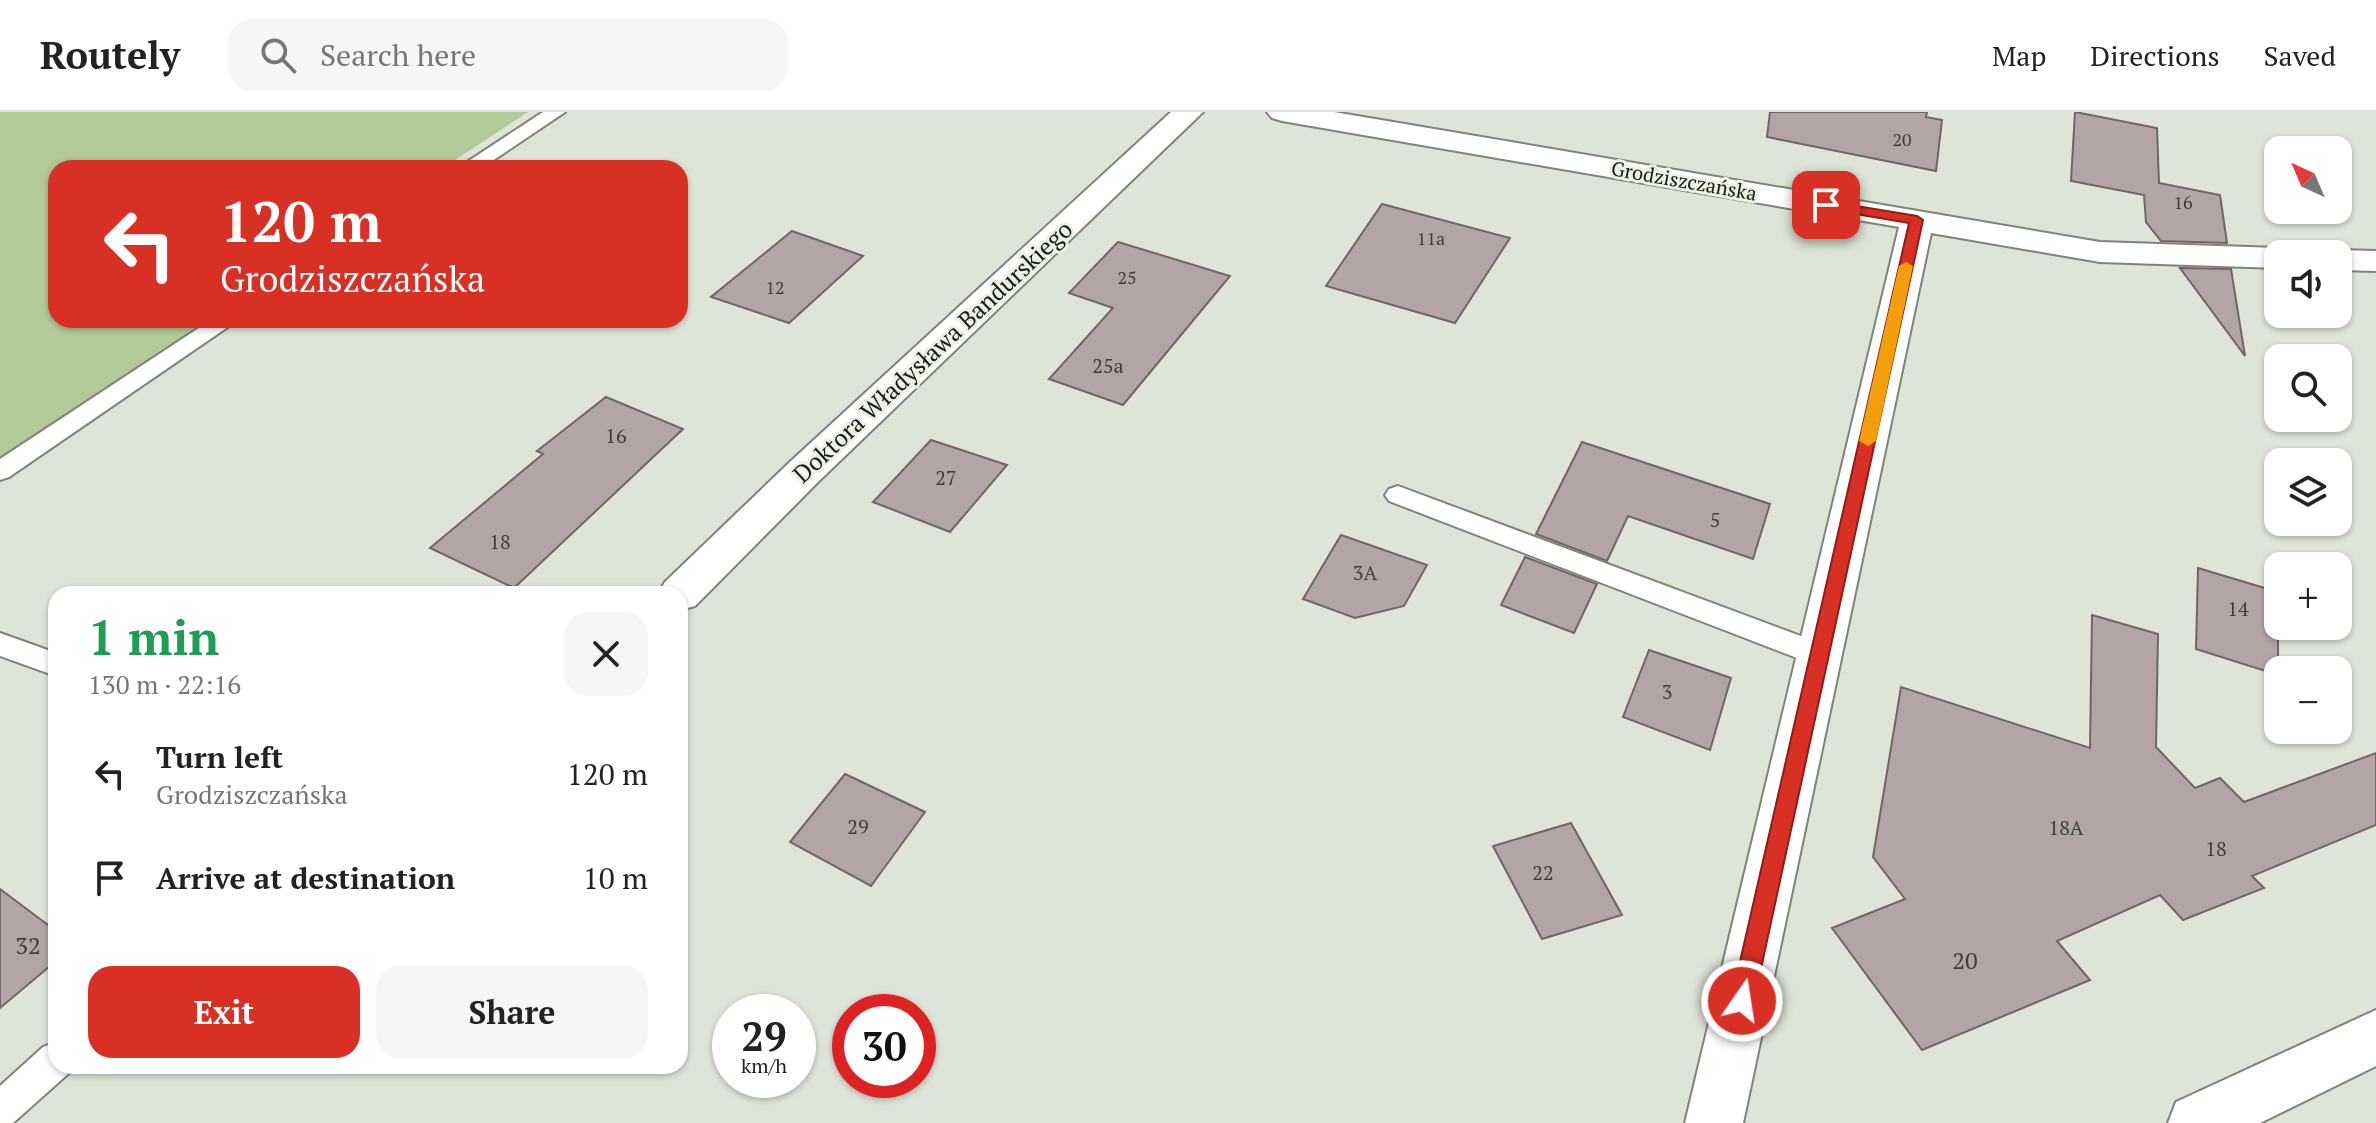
<!DOCTYPE html>
<html lang="en">
<head>
<meta charset="utf-8">
<style>
	:root { --surface:#fff; --page:#f6f6f6; --text:#222; --muted:#767676; --line:#e0e0e0; --accent:#d93025 }
	body { margin:0; font-family:"PT Serif",serif; background:var(--page); color:var(--text); height:100vh; display:flex; flex-direction:column; font-size:30px; white-space:nowrap }
	* { box-sizing:border-box; margin:0 }
	p { font-size:26px; color:var(--muted) }
	.icon { flex:none; width:44px; height:44px; fill:none; stroke:currentColor; stroke-width:2; stroke-linecap:round; stroke-linejoin:round }
	.map { position:relative; flex:1; overflow:hidden }
	.side { position:absolute; left:48px; top:474px; width:640px; height:488px; display:flex; flex-direction:column; background:var(--surface); border-radius:24px; box-shadow:0 2px 6px #0004 }
	.side>* { flex:none }
	.hud { position:absolute; left:48px; top:48px; width:640px; height:168px; border-radius:24px; box-shadow:0 2px 6px #0004; background:#d93025; color:#fff; overflow:hidden }
	.needle { width:52px; rotate:316deg }
	.buttons { position:absolute; left:2264px; top:24px; display:grid; gap:16px }
	.buttons a { display:grid; place-items:center; width:88px; height:88px; border-radius:16px; background:var(--surface); box-shadow:0 2px 6px #0004; font-size:40px }
	.speed { position:absolute; left:712px; top:882px; display:flex; gap:16px; font-size:40px; font-weight:700; text-align:center }
	.speed>* { display:grid; place-content:center; width:104px; height:104px; border-radius:50%; background:var(--surface); box-shadow:0 2px 6px #0004; line-height:1 }
	.speed small { font-size:20px; font-weight:400 }
	.speed .limit { border:12px solid #d22; background:#fff; color:#111 }
	.pin { position:absolute; display:grid; place-items:center; width:68px; height:68px; color:#fff; margin:-34px; border-radius:16px; box-shadow:0 4px 12px #0006 }
	.me { position:absolute; width:88px; margin:-44px; rotate:13deg; stroke-linejoin:round; filter:drop-shadow(0 0 6px #0008) }
	.turn { display:flex; align-items:center; gap:28px; height:168px; padding:0 40px; font-size:36px }
	.turn .icon { width:104px; height:104px; stroke-width:2.5 }
	.turn b { display:block; font-size:56px; line-height:68px }
	.round { display:grid; place-items:center; flex:none; width:84px; height:84px; border-radius:24px; background:var(--page) }
	.summary { display:flex; align-items:center; justify-content:space-between; height:136px; padding:0 40px }
	h1 { font-size:48px; font-weight:800; line-height:60px; color:#1e9e55 }
	.button { display:flex; gap:16px; margin-top:auto; padding:16px 40px }
	.button a { flex:1; height:92px; border-radius:24px; background:var(--accent); color:#fff; font-size:32px; font-weight:800; line-height:92px; text-align:center }
	.button a+a { background:var(--page); color:var(--text) }
	ul { padding:0; list-style:none }
	li { display:flex; align-items:center; gap:24px; height:104px; padding:0 40px }
	li div { flex:1 }
	li b { display:block; font-size:30px }
	li em { font-style:normal }
	header { display:flex; align-items:center; gap:48px; box-sizing:border-box; height:112px; padding:0 40px; background:var(--surface); border-bottom:2px solid var(--line) }
	header strong { font-size:38px }
	nav { display:flex; gap:44px; margin-inline-start:auto; font-size:28px }
	.search { width:560px; height:72px; background:var(--page); display:flex; align-items:center; gap:20px; box-sizing:border-box; padding:0 28px; border-radius:24px; color:var(--muted); font-size:30px }
	.map>svg:first-child { display:block }
	.green { fill:#b2c998 }
	.building { fill:#b3a4a6; stroke:#726467; stroke-width:2 }
	.lines { fill:none; stroke-linecap:round; stroke-linejoin:round }
	.service-casing { stroke:#7e8478; stroke-width:4 }
	.minor-casing { stroke:#7e8478; stroke-width:4 }
	.secondary-casing { stroke:#7e8478; stroke-width:4 }
	.service { fill:#fff; fill-rule:evenodd }
	.minor { fill:#fff; fill-rule:evenodd }
	.secondary { fill:#fff; fill-rule:evenodd }
	.route { fill:#d93025; stroke:#8d1f18; stroke-width:2 }
	.slow { fill:#f59e0b }
	.labels { text-anchor:middle; stroke-width:6; stroke-linejoin:round; paint-order:stroke }
	.far-number-label { font-size:18px; fill:#403d3a }
	.far-street-label { font-size:20px; fill:#191b16; stroke:#ebf1e4 }
	.number-label { font-size:20px; fill:#403d3a }
	.street-label { font-size:24px; fill:#191b16; stroke:#ebf1e4 }
	.near-number-label { font-size:24px; fill:#403d3a }
</style>
</head>
<body>
<header>
<strong>Routely</strong>
<div class="search"><svg class="icon" aria-label="search" viewBox="0 0 24 24"><circle cx="10" cy="10" r="6"/><path d="M15 15l6 6"/></svg>Search here</div>
<nav><a>Map</a><a>Directions</a><a>Saved</a></nav>
</header>
<div class="map">
<svg width="2376" height="1011" viewBox="0 0 2376 1011">
	<rect width="100%" height="100%" fill="#dee4d7"/>
	<path class="green" d="M 0,0 L 528,0 L 443,56 L 56,56 L 56,208 L 213,208 L 0,349 Z"/>
	<path class="building" d="M 1770,0 L 1927,0 L 1926,5 L 1942,8 L 1936,59 L 1767,25 Z
		M 2075,0 L 2157,16 L 2159,71 L 2220,83 L 2227,131 L 2161,129 L 2146,110 L 2144,83 L 2071,69 Z
		M 1382,92 L 1510,126 L 1455,211 L 1326,174 Z
		M 792,119 L 863,144 L 789,211 L 711,185 Z
		M 1118,130 L 1230,164 L 1123,293 L 1049,267 L 1113,196 L 1069,181 Z
		M 2180,156 L 2231,157 L 2245,244 Z
		M 606,285 L 683,317 L 514,476 L 430,436 L 543,342 L 537,339 Z
		M 931,328 L 1007,353 L 950,420 L 873,390 Z
		M 1582,330 L 1770,392 L 1753,447 L 1628,404 L 1607,449 L 1536,422 Z
		M 1341,423 L 1427,453 L 1404,494 L 1355,506 L 1303,487 Z
		M 1525,445 L 1597,472 L 1574,521 L 1501,493 Z
		M 2198,456 L 2278,480 L 2278,563 L 2196,537 Z
		M 2092,503 L 2158,522 L 2156,635 L 2195,676 L 2220,666 L 2244,690 L 2376,641 L 2376,713 L 2252,764 L 2264,776 L 2183,808 L 2160,783 L 2057,829 L 2090,868 L 1922,938 L 1832,816 L 1905,787 L 1873,745 L 1901,575 L 2090,636 Z
		M 1649,538 L 1731,566 L 1710,638 L 1623,605 Z
		M 845,662 L 925,700 L 871,774 L 790,730 Z
		M 1571,711 L 1622,803 L 1542,827 L 1493,734 Z
		M 0,777 L 56,819 L 56,849 L 0,896 Z"/>
	<g class="lines">
		<defs>
			<path id="service" d="M 543,0 L 565,0 L 482,56 L 458,56 Z
				M 211,208 L 238,208 L 9,365 L 0,368 L 0,347 Z
				M 1398,374 L 1830,535 L 1834,543 L 1830,551 L 1820,554 L 1810,551 L 1389,389 L 1385,383 L 1389,377 Z
				M 0,521 L 56,541 L 56,564 L 0,544 Z
				M 56,930 L 56,954 L 71,954 L 69,961 L 13,1011 L 0,1011 L 0,974 L 43,935 Z"/>
			<path id="minor" d="M 1171,0 L 1203,0 L 819,369 L 695,494 L 680,498 L 680,482 L 658,482 L 665,470 L 791,349 Z
				M 1267,0 L 1334,0 L 2100,130 L 2278,136 L 2292,142 L 2278,142 L 2278,156 L 2100,150 L 1931,121 L 1743,1011 L 1685,1011 L 1899,115 L 1282,9 L 1272,6 Z
				M 2338,138 L 2376,139 L 2376,159 L 2338,158 L 2338,142 L 2325,142 Z"/>
			<path id="secondary" d="M 2376,898 L 2376,954 L 2260,1011 L 2168,1011 L 2176,990 Z"/>
		</defs>
		<use href="#service" class="service-casing"/>
		<use href="#minor" class="minor-casing"/>
		<use href="#secondary" class="secondary-casing"/>
		<use href="#service" class="service"/>
		<use href="#minor" class="minor"/>
		<use href="#secondary" class="secondary"/>
	</g>
	<path class="route" d="M 1826,89 L 1917,104 L 1923,108 L 1754,889 L 1750,897 L 1742,900 L 1734,897 L 1731,889 L 1909,111 L 1821,96 L 1819,93 Z"/>
	<path class="slow" d="M 1906,150 L 1913,154 L 1876,329 L 1868,334 L 1859,329 L 1899,154 Z"/>
	<g class="labels">
		<g class="far-number-label">
			<text x="1902" y="34">20</text>
			<text x="2183" y="97">16</text>
			<text x="1431" y="133">11a</text>
			<text x="1127" y="172">25</text>
			<text x="775" y="182">12</text>
		</g>
		<g class="far-street-label">
			<text transform="translate(1684 69) rotate(10)" y="7">Grodziszczańska</text>
		</g>
		<g class="number-label">
			<text x="1108" y="261">25a</text>
			<text x="616" y="331">16</text>
			<text x="946" y="373">27</text>
			<text x="1715" y="415">5</text>
			<text x="500" y="437">18</text>
			<text x="1365" y="468">3A</text>
			<text x="2238" y="504">14</text>
			<text x="1667" y="587">3</text>
			<text x="858" y="722">29</text>
			<text x="2066" y="723">18A</text>
			<text x="2216" y="744">18</text>
			<text x="1543" y="768">22</text>
		</g>
		<g class="street-label">
			<text transform="translate(933 240) rotate(-43)" y="8">Doktora Władysława Bandurskiego</text>
		</g>
		<g class="near-number-label">
			<text x="28" y="842">32</text>
			<text x="1965" y="857">20</text>
		</g>
	</g>
</svg>
<div class="buttons">
<a><svg class="needle" viewBox="-14 -14 28 28"><path d="M0-13l5 13h-10z" fill="#e53935"/><path d="M0 13l5-13h-10z" fill="#767676"/></svg></a>
<a><svg class="icon" aria-label="sound" viewBox="0 0 24 24"><path d="M4 9h4l5-4v14l-5-4H4zM17 9q2 3 0 6"/></svg></a>
<a><svg class="icon" aria-label="search" viewBox="0 0 24 24"><circle cx="10" cy="10" r="6"/><path d="M15 15l6 6"/></svg></a>
<a><svg class="icon" aria-label="layers" viewBox="0 0 24 24"><path d="M12 4l9 5-9 5-9-5zM3 14l9 5 9-5"/></svg></a>
<a>+</a>
<a>−</a>
</div>
<div class="speed"><div>29<small>km/h</small></div><div class="limit">30</div></div>
<div class="pin" style="left:1826px;top:93px;background:#d93025"><svg class="icon" aria-label="arrive" viewBox="0 0 24 24"><path d="M6 21V4h12l-3 4 3 4H6"/></svg></div>
<svg class="me" style="left:1742px;top:889px" viewBox="-20 -20 40 40"><circle r="17" fill="#d93025" stroke="#fff" stroke-width="3"/><path d="M0-11L8 9 0 5-8 9z" fill="#fff"/></svg>
<div class="hud">
<div class="turn"><svg class="icon" aria-label="left" viewBox="0 0 24 24"><path d="M17 20v-9H6M10 6l-5 5 5 5"/></svg><div><b>120 m</b>Grodziszczańska</div></div>
</div>
<section class="side">
<div class="summary"><div><h1>1 min</h1><p>130 m · 22:16</p></div><a class="round"><svg class="icon" aria-label="close" viewBox="0 0 24 24"><path d="M6 6l12 12M18 6L6 18"/></svg></a></div>
<ul>
<li><svg class="icon" aria-label="left" viewBox="0 0 24 24"><path d="M17 20v-9H6M10 6l-5 5 5 5"/></svg><div><b>Turn left</b><p>Grodziszczańska</p></div><em>120 m</em></li>
<li><svg class="icon" aria-label="arrive" viewBox="0 0 24 24"><path d="M6 21V4h12l-3 4 3 4H6"/></svg><div><b>Arrive at destination</b></div><em>10 m</em></li>
</ul>
<div class="button"><a>Exit</a><a>Share</a></div>
</section>
</div>
</body>
</html>
